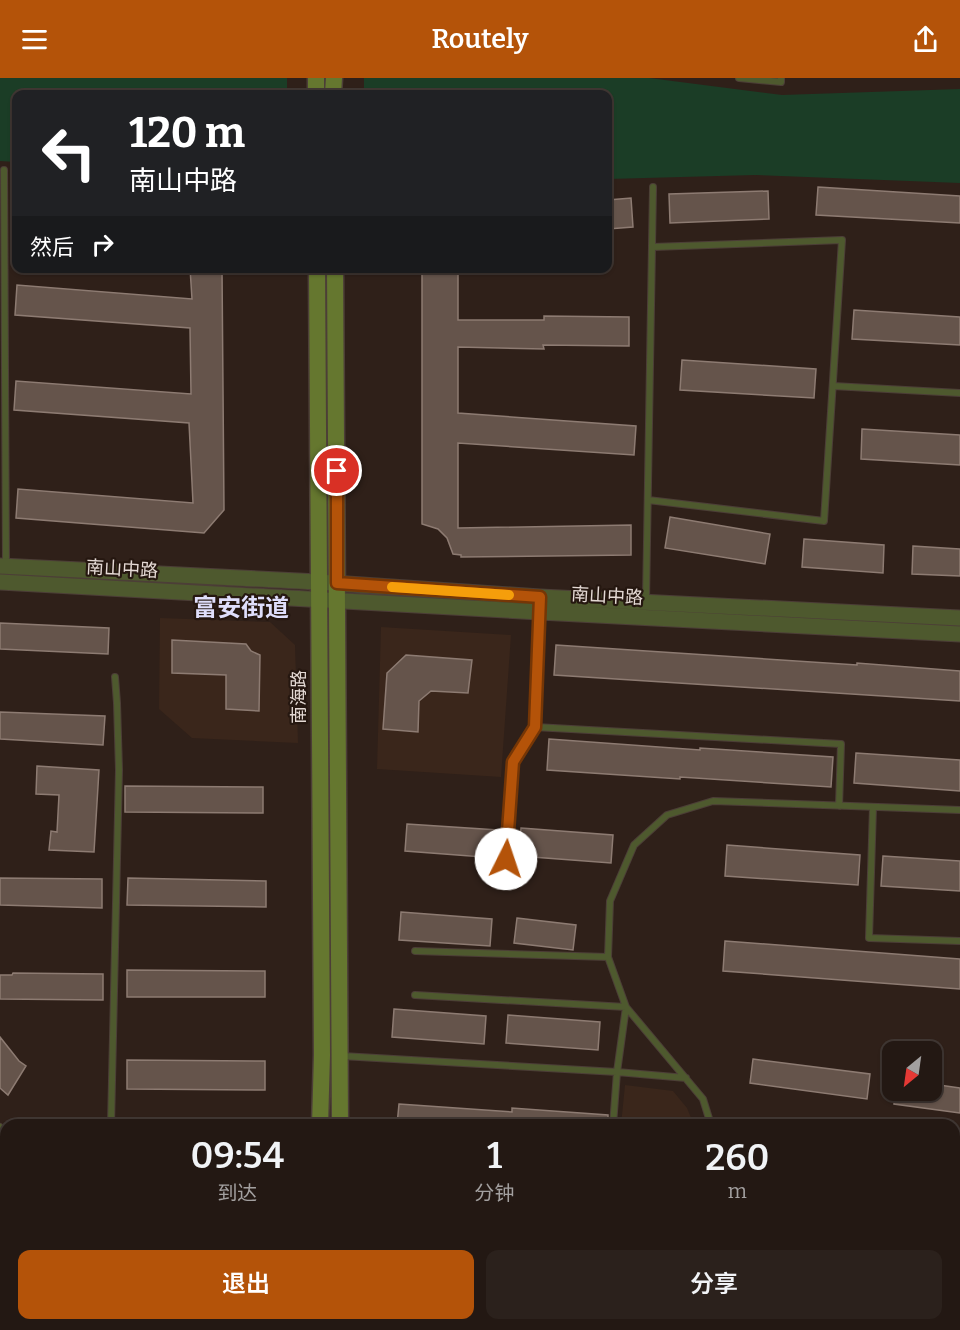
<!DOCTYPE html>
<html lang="zh">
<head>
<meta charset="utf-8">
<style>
	:root { --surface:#231813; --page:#2b211c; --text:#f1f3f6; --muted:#a3a0a0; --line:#403733; --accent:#b45309 }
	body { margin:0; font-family:Bitter,"Noto Sans SC",serif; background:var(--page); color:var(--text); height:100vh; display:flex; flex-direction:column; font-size:22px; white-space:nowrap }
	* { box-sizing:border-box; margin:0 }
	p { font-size:20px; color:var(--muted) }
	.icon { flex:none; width:33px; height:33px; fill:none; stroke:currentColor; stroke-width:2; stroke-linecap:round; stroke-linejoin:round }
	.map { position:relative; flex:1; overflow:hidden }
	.drawer { position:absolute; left:0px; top:1041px; width:960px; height:212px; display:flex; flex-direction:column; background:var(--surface); border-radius:18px 18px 0 0; box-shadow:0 2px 4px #0004,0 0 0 2px var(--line) }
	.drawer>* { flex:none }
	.hud { position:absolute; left:12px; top:12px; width:600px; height:183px; border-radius:12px; box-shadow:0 2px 4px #0004,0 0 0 2px var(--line); background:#202124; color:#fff; overflow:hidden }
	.needle { width:39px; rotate:209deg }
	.fabs { position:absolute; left:882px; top:963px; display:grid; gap:12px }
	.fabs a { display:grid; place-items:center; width:60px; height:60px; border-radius:12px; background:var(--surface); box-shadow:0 2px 4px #0004,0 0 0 2px var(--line); font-size:30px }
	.pin { position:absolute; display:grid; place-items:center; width:51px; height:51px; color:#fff; margin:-26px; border:3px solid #fff; border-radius:50%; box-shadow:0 2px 6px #0007 }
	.me { position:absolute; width:66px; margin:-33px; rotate:4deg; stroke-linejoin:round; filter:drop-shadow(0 0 4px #0008) }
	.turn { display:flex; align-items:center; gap:21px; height:126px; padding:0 18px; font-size:27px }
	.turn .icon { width:78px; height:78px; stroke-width:2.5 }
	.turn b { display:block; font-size:42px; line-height:51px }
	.then { display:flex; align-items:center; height:57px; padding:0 18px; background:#0003; gap:12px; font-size:22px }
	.eta { display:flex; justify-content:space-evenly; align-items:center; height:102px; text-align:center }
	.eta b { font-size:36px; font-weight:600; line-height:42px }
	.action { display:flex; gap:12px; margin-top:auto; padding:12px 18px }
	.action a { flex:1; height:69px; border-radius:12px; background:var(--accent); color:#fff; font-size:24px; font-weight:600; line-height:69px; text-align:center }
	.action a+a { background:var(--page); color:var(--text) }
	header { display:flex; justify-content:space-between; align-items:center; height:78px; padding:0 18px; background:var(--accent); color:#fff; font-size:27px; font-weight:600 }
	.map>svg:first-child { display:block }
	.built { fill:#3a261b }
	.green { fill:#1b3d26 }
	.building { fill:#65544b; stroke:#8d7b72; stroke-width:1.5 }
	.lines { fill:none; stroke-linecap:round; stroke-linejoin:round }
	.service-casing { stroke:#4c3e37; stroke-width:8 }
	.tertiary-casing { stroke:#4c3e37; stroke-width:17 }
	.secondary-casing { stroke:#4c3e37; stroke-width:19 }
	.service { stroke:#4e592e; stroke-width:6 }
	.tertiary { stroke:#4e592e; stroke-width:15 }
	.secondary { stroke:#65772f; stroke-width:16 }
	.route-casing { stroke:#753606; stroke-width:15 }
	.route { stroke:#b45309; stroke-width:10 }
	.slow { stroke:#f59e0b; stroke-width:10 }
	.labels { text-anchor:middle; stroke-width:4.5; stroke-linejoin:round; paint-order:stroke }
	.street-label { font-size:18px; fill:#e4d9d4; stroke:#251710 }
	.district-label { font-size:24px; font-weight:bold; fill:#dfdefb; stroke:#251710 }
</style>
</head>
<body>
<header><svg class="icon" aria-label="menu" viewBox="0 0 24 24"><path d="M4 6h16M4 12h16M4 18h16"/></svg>Routely<svg class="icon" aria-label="share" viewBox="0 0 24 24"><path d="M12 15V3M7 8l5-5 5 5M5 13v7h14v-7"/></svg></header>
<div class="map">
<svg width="960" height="1252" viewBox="0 0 960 1252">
	<rect width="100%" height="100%" fill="#2f2019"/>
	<path class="built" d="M 160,540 L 270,544 L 295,567 L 298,665 L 192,660 L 159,631 Z
		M 381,549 L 511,557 L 501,699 L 377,691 Z
		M 625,1007 L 673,1013 L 687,1030 L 694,1047 L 621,1047 Z"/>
	<path class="green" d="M 0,0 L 287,0 L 287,16 L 16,16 L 16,84 L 0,83 Z
		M 364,0 L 649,0 L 782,17 L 960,11 L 960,105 L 755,97 L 608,101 L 608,16 L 364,16 Z"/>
	<path class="building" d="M 818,109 L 960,118 L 960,145 L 816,137 Z
		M 768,113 L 769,141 L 670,145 L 669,116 Z
		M 631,120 L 633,149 L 608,151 L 608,122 Z
		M 190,190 L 222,190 L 224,432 L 204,455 L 16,440 L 18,411 L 193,425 L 189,345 L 14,332 L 16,303 L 191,316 L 190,250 L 15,237 L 17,207 L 192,221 Z
		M 422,190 L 458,190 L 458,242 L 544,242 L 544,238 L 629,239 L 629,268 L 543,267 L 544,271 L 458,269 L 458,335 L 636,348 L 634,377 L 458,365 L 458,450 L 631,447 L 631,477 L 461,479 L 461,477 L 453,476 L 447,460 L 438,451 L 422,446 Z
		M 854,232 L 960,239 L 960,267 L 852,261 Z
		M 682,282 L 816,291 L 814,320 L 680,312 Z
		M 862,351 L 960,357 L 960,387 L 861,381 Z
		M 670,439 L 770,456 L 765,486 L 665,470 Z
		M 804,461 L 884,467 L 883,495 L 802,489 Z
		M 913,468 L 960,471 L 960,498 L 912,496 Z
		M 0,545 L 109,550 L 108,576 L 0,571 Z
		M 172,562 L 246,566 L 251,573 L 260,577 L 259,633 L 226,631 L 226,597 L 172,595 Z
		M 556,567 L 857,587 L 857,585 L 960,593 L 960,623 L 554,597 Z
		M 406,577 L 472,582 L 468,615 L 431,613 L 419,623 L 418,654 L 383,651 L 387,595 Z
		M 0,634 L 105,638 L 103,667 L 0,661 Z
		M 549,661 L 700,672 L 700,670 L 833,679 L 831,709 L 680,699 L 680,701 L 547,692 Z
		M 856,675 L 960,682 L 960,713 L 854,705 Z
		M 37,688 L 99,692 L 94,774 L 49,772 L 51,753 L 57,754 L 59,717 L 36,716 Z
		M 125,708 L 263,709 L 263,735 L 125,734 Z
		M 407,746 L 498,752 L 496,780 L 405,773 Z
		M 521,750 L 613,757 L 611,785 L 519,778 Z
		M 727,767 L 860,777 L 858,807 L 725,798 Z
		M 883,778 L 960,783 L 960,813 L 881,808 Z
		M 0,800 L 102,801 L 102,830 L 0,827 Z
		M 128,800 L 266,803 L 266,829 L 127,827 Z
		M 401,834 L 492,841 L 490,868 L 399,862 Z
		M 517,840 L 576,847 L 573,872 L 514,865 Z
		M 725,863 L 960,881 L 960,911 L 723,893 Z
		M 127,892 L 265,893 L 265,919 L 127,919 Z
		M 13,895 L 103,896 L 103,922 L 0,921 L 0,897 L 12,897 Z
		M 394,931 L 486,938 L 484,966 L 392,959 Z
		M 508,937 L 600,944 L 598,972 L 506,965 Z
		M 0,959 L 19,983 L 26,988 L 8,1017 L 0,1010 Z
		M 753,981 L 870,996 L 867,1021 L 750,1005 Z
		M 127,982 L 265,983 L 265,1012 L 127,1011 Z
		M 932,1006 L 960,1010 L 960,1035 L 894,1026 L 895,1012 L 932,1012 Z
		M 399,1026 L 512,1034 L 512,1030 L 608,1037 L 608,1047 L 397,1047 Z"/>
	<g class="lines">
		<defs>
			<path id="service" d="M 739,0 L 781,4 L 781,0
				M 4,92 L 6,488
				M 833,308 L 960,315
				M 648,422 L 824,443 L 842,162 L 653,169
				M 646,523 L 653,109
				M 535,649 L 539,536
				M 873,729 L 869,860 L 960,863
				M 505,781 L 513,684 L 521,669 L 535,649 L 841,666 L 839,728
				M 415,873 L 608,879
				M 415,917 L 626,929 L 617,994 L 613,1047
				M 342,978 L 617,994 L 686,1000
				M 111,1047 L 119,692 L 117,625 L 115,599
				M 711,1047 L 703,1021 L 626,929 L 608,879 L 610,823 L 634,767 L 667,737 L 713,723 L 960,732
				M 0,1049 L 6,1053
				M 954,1091 L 960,1091
				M 0,1147 L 6,1150"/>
			<path id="tertiary" d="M 0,488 L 318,504 L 540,519 L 960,540
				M 0,504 L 540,534 L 960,556
				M 748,1246 L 792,1252"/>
			<path id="secondary" d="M 316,0 L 316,16
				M 333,16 L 334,0
				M 317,190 L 322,977 L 320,1047
				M 335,190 L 340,1047
				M 317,1252 L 317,1246
				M 335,1252 L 336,1246"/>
		</defs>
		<use href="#service" class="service-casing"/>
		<use href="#tertiary" class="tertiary-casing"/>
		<use href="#secondary" class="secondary-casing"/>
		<use href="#service" class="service"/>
		<use href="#tertiary" class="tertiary"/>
		<use href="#secondary" class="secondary"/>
	</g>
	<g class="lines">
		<defs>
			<path id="route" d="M 337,393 L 337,505 L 540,519 L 535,649 L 513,684 L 506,781"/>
		</defs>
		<use href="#route" class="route-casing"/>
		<use href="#route" class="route"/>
		<path class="slow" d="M 392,509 L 509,517"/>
	</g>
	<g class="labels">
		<g class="street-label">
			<text transform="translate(122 491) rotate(3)" y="6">南山中路</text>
			<text transform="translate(607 518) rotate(3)" y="6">南山中路</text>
			<text transform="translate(299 619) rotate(-90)" y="6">南海路</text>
		</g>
		<g class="district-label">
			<text x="241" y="538">富安街道</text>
		</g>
	</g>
</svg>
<div class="fabs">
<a><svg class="needle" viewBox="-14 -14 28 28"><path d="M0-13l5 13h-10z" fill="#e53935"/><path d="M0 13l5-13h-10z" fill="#a3a0a0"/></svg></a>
</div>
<div class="pin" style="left:337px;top:393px;background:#d93025"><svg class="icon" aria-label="arrive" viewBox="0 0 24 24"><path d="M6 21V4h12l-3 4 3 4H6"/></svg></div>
<svg class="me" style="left:506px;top:781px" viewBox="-20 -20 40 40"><circle r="19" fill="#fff"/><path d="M0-13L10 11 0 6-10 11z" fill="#b45309"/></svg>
<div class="hud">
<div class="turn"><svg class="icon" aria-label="left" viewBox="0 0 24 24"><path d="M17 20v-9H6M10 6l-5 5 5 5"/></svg><div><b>120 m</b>南山中路</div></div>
<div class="then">然后<svg class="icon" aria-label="right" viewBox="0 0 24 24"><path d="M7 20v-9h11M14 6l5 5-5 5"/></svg></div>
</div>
<section class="drawer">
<div class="eta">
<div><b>09:54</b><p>到达</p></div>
<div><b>1</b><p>分钟</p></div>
<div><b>260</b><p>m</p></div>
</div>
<div class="action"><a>退出</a><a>分享</a></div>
</section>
</div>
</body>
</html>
